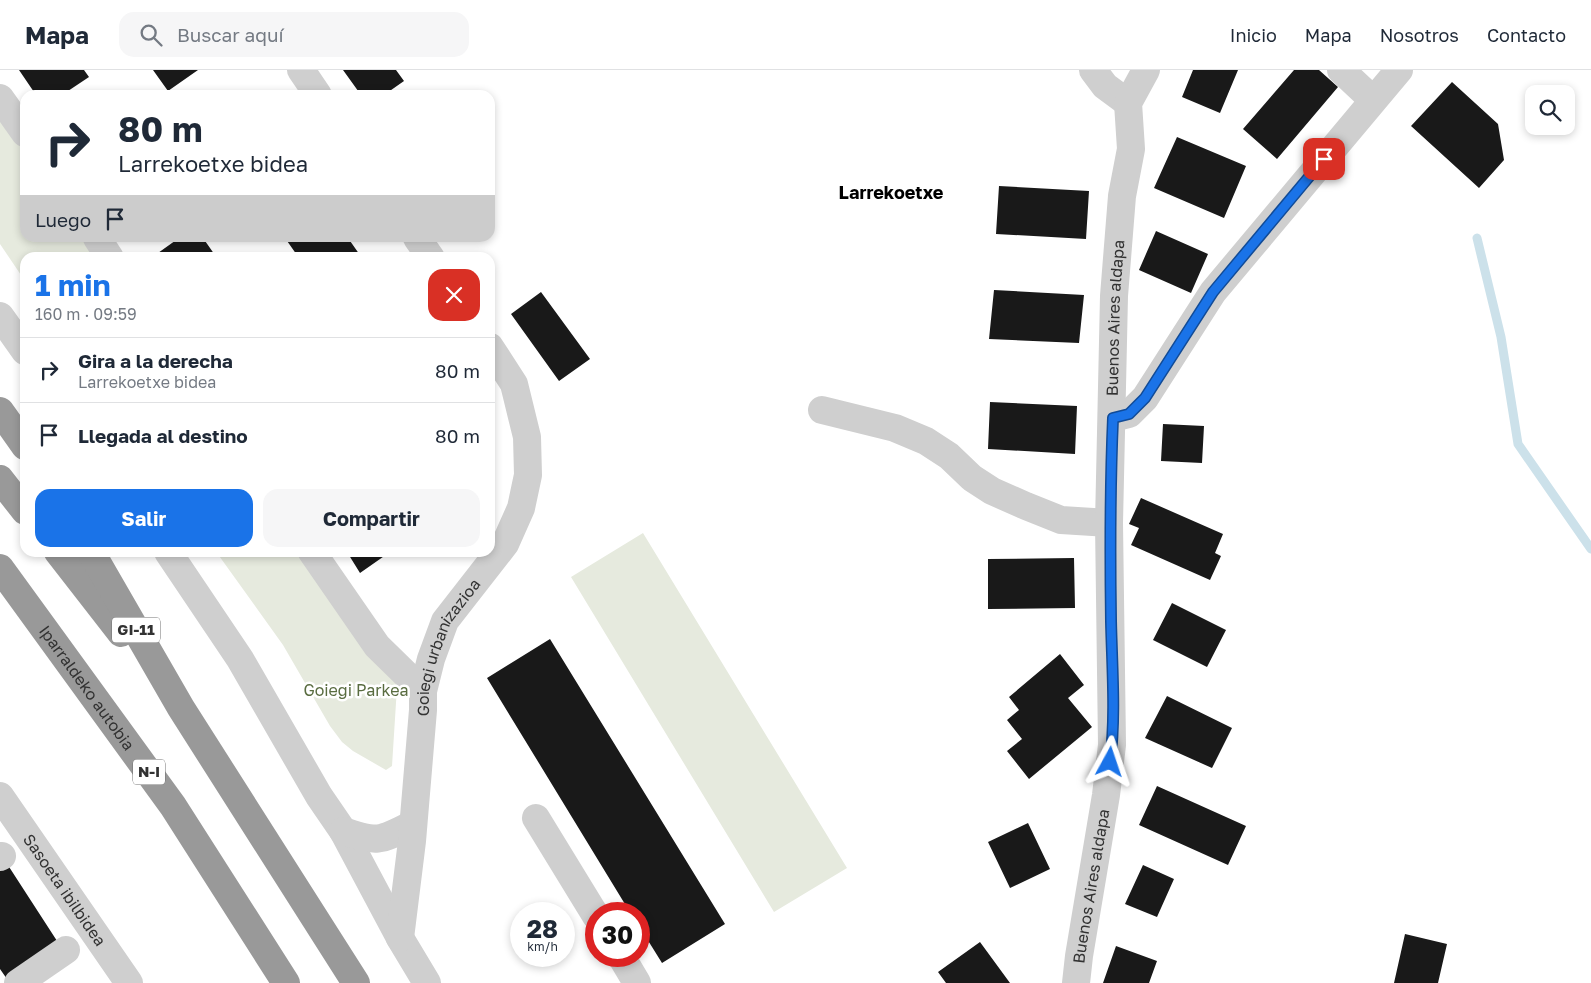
<!DOCTYPE html>
<html lang="es">
<head>
<meta charset="utf-8">
<style>
	:root { --surface:#fff; --page:#f6f6f7; --text:#1f2937; --muted:#747a83; --line:#e0e1e3; --accent:#1a73e8 }
	body { margin:0; font-family:"Golos Text",sans-serif; background:var(--page); color:var(--text); height:100vh; display:flex; flex-direction:column; font-size:19px; white-space:nowrap }
	* { box-sizing:border-box; margin:0 }
	p { font-size:16px; color:var(--muted) }
	.icon { flex:none; width:28px; height:28px; fill:none; stroke:currentColor; stroke-width:2; stroke-linecap:round; stroke-linejoin:round }
	.map { position:relative; flex:1; overflow:hidden }
	.panel { position:absolute; left:20px; top:182px; width:475px; height:305px; display:flex; flex-direction:column; background:var(--surface); border-radius:15px; box-shadow:0 2px 8px #0003 }
	.panel>* { flex:none }
	.guide { position:absolute; left:20px; top:20px; width:475px; height:152px; border-radius:15px; box-shadow:0 2px 8px #0003; background:#fff; color:var(--text); overflow:hidden }
	.buttons { position:absolute; left:1525px; top:15px; display:grid; gap:10px }
	.buttons a { display:grid; place-items:center; width:50px; height:50px; border-radius:10px; background:var(--surface); box-shadow:0 2px 8px #0003; font-size:25px }
	.speed { position:absolute; left:510px; top:832px; display:flex; gap:10px; font-size:25px; font-weight:700; text-align:center }
	.speed>* { display:grid; place-content:center; width:65px; height:65px; border-radius:50%; background:var(--surface); box-shadow:0 2px 8px #0003; line-height:1 }
	.speed small { font-size:12px; font-weight:400 }
	.speed .limit { border:8px solid #d22; background:#fff; color:#111 }
	.pin { position:absolute; display:grid; place-items:center; width:42px; height:42px; color:#fff; margin:-21px; border-radius:10px; box-shadow:0 2px 8px #0006 }
	.me { position:absolute; width:55px; margin:-28px; rotate:5deg; stroke-linejoin:round; filter:drop-shadow(0 0 4px #0008) }
	.turn { display:flex; align-items:center; gap:18px; height:105px; padding:0 15px; font-size:22px }
	.turn .icon { width:65px; height:65px; stroke-width:2.5 }
	.turn b { display:block; font-size:35px; line-height:42px }
	.then { display:flex; align-items:center; height:48px; padding:0 15px; background:#0003; gap:10px; font-size:19px }
	.round { display:grid; place-items:center; flex:none; width:52px; height:52px; border-radius:15px; background:var(--page) }
	.overview { display:flex; align-items:center; justify-content:space-between; height:85px; padding:0 15px }
	h1 { font-size:30px; font-weight:700; line-height:38px; color:var(--accent) }
	.button { display:flex; gap:10px; margin-top:auto; padding:10px 15px }
	.button a { flex:1; height:58px; border-radius:15px; background:var(--accent); color:#fff; font-size:20px; font-weight:700; line-height:58px; text-align:center }
	.button a+a { background:var(--page); color:var(--text) }
	ul { padding:0; list-style:none }
	li { display:flex; align-items:center; gap:15px; height:65px; padding:0 15px; border-top:1px solid var(--line) }
	li div { flex:1 }
	li b { display:block; font-size:19px }
	li em { font-style:normal }
	header { display:flex; align-items:center; gap:30px; box-sizing:border-box; height:70px; padding:0 25px; background:var(--surface); border-bottom:1px solid var(--line) }
	header strong { font-size:24px }
	nav { display:flex; gap:28px; margin-inline-start:auto; font-size:18px }
	.search { width:350px; height:45px; background:var(--page); display:flex; align-items:center; gap:12px; box-sizing:border-box; padding:0 18px; border-radius:15px; color:var(--muted); font-size:19px }
	.map>svg:first-child { display:block }
	.green { fill:#e6eade }
	.lines { fill:none; stroke-linecap:round; stroke-linejoin:round }
	.stream { stroke:#cce1ea; stroke-width:9 }
	.building { fill:#191919 }
	.minor { stroke:#cfcfcf; stroke-width:28 }
	.highway { stroke:#999; stroke-width:28 }
	.route-casing { stroke:#114b97; stroke-width:12 }
	.route { stroke:#1a73e8; stroke-width:9 }
	.labels { text-anchor:middle; stroke-width:5; stroke-linejoin:round; paint-order:stroke }
	.shield { fill:#fff; stroke:#707070; stroke-width:1 }
	.shield-label { font-size:15px; font-weight:bold; fill:#323232 }
	.street-label { font-size:16px; fill:#323232; stroke:#fff }
	.park-label { font-size:16px; fill:#596c40; stroke:#fff }
	.neighbourhood-label { font-size:18px; font-weight:bold; fill:#000; stroke:#fff }
</style>
</head>
<body>
<header>
<strong>Mapa</strong>
<div class="search"><svg class="icon" aria-label="search" viewBox="0 0 24 24"><circle cx="10" cy="10" r="6"/><path d="M15 15l6 6"/></svg>Buscar aquí</div>
<nav><a>Inicio</a><a>Mapa</a><a>Nosotros</a><a>Contacto</a></nav>
</header>
<div class="map">
<svg width="1591" height="913" viewBox="0 0 1591 913">
	<rect width="100%" height="100%" fill="#fff"/>
	<path class="green" d="M 0,28 L 25,63 L 25,168 L 93,168 L 106,187 L 25,188 L 25,211 L 0,174 Z
		M 643,463 L 847,798 L 774,842 L 571,507 Z
		M 217,483 L 309,483 L 393,603 L 397,617 L 392,696 L 386,700 L 353,681 L 342,672 L 330,656 L 283,575 Z"/>
	<g class="lines">
		<path class="stream" d="M 1477,168 L 1501,267 L 1518,374 L 1591,479"/>
	</g>
	<path class="building" d="M 19,0 L 84,0 L 89,7 L 62,25 L 36,25 Z
		M 153,0 L 198,0 L 168,21 Z
		M 343,0 L 396,0 L 404,11 L 384,25 L 361,25 Z
		M 1193,0 L 1238,0 L 1220,43 L 1182,27 Z
		M 1294,0 L 1319,0 L 1338,17 L 1277,89 L 1243,59 Z
		M 1452,12 L 1498,54 L 1504,90 L 1479,118 L 1411,56 Z
		M 1177,67 L 1246,96 L 1224,148 L 1154,118 Z
		M 999,116 L 1089,121 L 1086,169 L 996,164 Z
		M 1156,161 L 1208,184 L 1191,223 L 1139,200 Z
		M 179,168 L 203,168 L 217,188 L 151,188 Z
		M 285,168 L 348,168 L 362,188 L 299,188 Z
		M 994,220 L 1084,225 L 1079,273 L 989,269 Z
		M 541,222 L 590,289 L 559,311 L 511,244 Z
		M 990,332 L 1077,336 L 1075,384 L 988,379 Z
		M 1163,354 L 1204,356 L 1202,393 L 1161,391 Z
		M 1141,428 L 1223,464 L 1215,483 L 1221,486 L 1210,510 L 1131,475 L 1139,458 L 1129,454 Z
		M 347,482 L 390,482 L 360,503 Z
		M 1074,488 L 1075,538 L 988,539 L 988,489 Z
		M 1172,533 L 1226,560 L 1207,597 L 1153,570 Z
		M 550,569 L 725,854 L 662,893 L 639,856 L 639,844 L 631,844 L 487,608 Z
		M 1060,584 L 1084,615 L 1068,628 L 1092,657 L 1029,709 L 1007,681 L 1022,669 L 1007,650 L 1019,640 L 1009,627 Z
		M 1167,626 L 1232,658 L 1212,698 L 1145,668 Z
		M 1157,716 L 1246,756 L 1228,795 L 1139,755 Z
		M 1028,753 L 1050,799 L 1010,818 L 988,772 Z
		M 2,786 L 59,874 L 7,909 L 0,899 L 0,787 Z
		M 1143,795 L 1174,809 L 1157,847 L 1125,834 Z
		M 1405,864 L 1447,874 L 1438,913 L 1394,913 Z
		M 980,872 L 1010,913 L 946,913 L 938,902 Z
		M 1116,876 L 1157,891 L 1149,913 L 1103,913 Z"/>
	<g class="lines">
		<g class="minor">
			<path d="M 301,0 L 318,25"/>
			<path d="M 1093,0 L 1105,16 L 1128,33"/>
			<path d="M 1341,0 L 1373,30"/>
			<path d="M 0,28 L 25,63"/>
			<path d="M 97,168 L 110,188"/>
			<path d="M 417,168 L 431,188"/>
			<path d="M 0,246 L 25,281"/>
			<path d="M 822,340 L 895,358 L 926,371 L 949,386 L 972,408 L 992,421 L 1026,436 L 1061,450 L 1109,453"/>
			<path d="M 1113,348 L 1129,344 L 1145,328 L 1213,222 L 1399,0"/>
			<path d="M 168,482 L 240,589 L 319,726 L 343,761 L 400,868 L 427,913"/>
			<path d="M 312,482 L 377,576 L 423,621"/>
			<path id="s1" d="M 0,726 L 129,913"/>
			<path d="M 536,748 L 596,846"/>
			<path d="M 343,761 C 379,773 380,771 413,754"/>
			<path d="M 0,787 L 2,786"/>
			<path id="s2" d="M 400,868 L 412,771 L 423,640 L 423,621 L 431,589 L 445,551 L 505,474 L 521,438 L 528,405 L 527,367 L 514,314 L 490,277"/>
			<path d="M 621,886 L 637,913"/>
			<path d="M 18,913 L 66,880"/>
			<path id="s3" d="M 1076,913 L 1079,886 L 1106,725 L 1112,675 L 1109,453 L 1114,226 L 1122,126 L 1131,79 L 1128,33 L 1146,0"/>
		</g>
		<g class="highway">
			<path d="M 0,341 L 25,376"/>
			<path d="M 0,409 L 25,441"/>
			<path d="M 58,482 L 121,563"/>
			<path d="M 91,482 L 181,638 L 356,913"/>
			<path id="s4" d="M 0,498 L 173,736 L 286,913"/>
		</g>
	</g>
	<g class="lines">
		<defs>
			<path id="route" d="M 1110,692 C 1116,646 1112,597 1111,551 C 1110,483 1110,416 1113,348 L 1129,344 L 1145,328 L 1213,222 L 1324,89"/>
		</defs>
		<use href="#route" class="route-casing"/>
		<use href="#route" class="route"/>
	</g>
	<g class="labels">
		<g class="shield">
			<rect x="112" y="547.5" width="48" height="25" rx="4"/>
			<rect x="133" y="689.5" width="32" height="25" rx="4"/>
		</g>
		<g class="shield-label">
			<text x="136" y="565">GI-11</text>
			<text x="149" y="707">N-I</text>
		</g>
		<g class="street-label">
			<text dy="6" stroke="none"><textPath href="#s3" startOffset="668">Buenos Aires aldapa</textPath></text>
			<text dy="6" stroke="none"><textPath href="#s2" startOffset="298">Goiegi urbanizazioa</textPath></text>
			<text dy="6" stroke="none"><textPath href="#s4" startOffset="148">Iparraldeko autobia</textPath></text>
			<text dy="6" stroke="none"><textPath href="#s3" startOffset="98">Buenos Aires aldapa</textPath></text>
			<text dy="6" stroke="none"><textPath href="#s1" startOffset="114">Sasoeta ibilbidea</textPath></text>
		</g>
		<g class="park-label">
			<text x="356" y="626">Goiegi Parkea</text>
		</g>
		<g class="neighbourhood-label">
			<text x="891" y="129">Larrekoetxe</text>
		</g>
	</g>
</svg>
<div class="buttons">
<a><svg class="icon" aria-label="search" viewBox="0 0 24 24"><circle cx="10" cy="10" r="6"/><path d="M15 15l6 6"/></svg></a>
</div>
<div class="speed"><div>28<small>km/h</small></div><div class="limit">30</div></div>
<div class="pin" style="left:1324px;top:89px;background:#d93025"><svg class="icon" aria-label="arrive" viewBox="0 0 24 24"><path d="M6 21V4h12l-3 4 3 4H6"/></svg></div>
<svg class="me" style="left:1110px;top:692px" viewBox="-20 -20 40 40"><path d="M0-17L14 15 0 8-14 15z" fill="#1a73e8" stroke="#fff" stroke-width="4"/></svg>
<div class="guide">
<div class="turn"><svg class="icon" aria-label="right" viewBox="0 0 24 24"><path d="M7 20v-9h11M14 6l5 5-5 5"/></svg><div><b>80 m</b>Larrekoetxe bidea</div></div>
<div class="then">Luego<svg class="icon" aria-label="arrive" viewBox="0 0 24 24"><path d="M6 21V4h12l-3 4 3 4H6"/></svg></div>
</div>
<section class="panel">
<div class="overview"><div><h1>1 min</h1><p>160 m · 09:59</p></div><a class="round" style="background:#d93025;color:#fff"><svg class="icon" aria-label="close" viewBox="0 0 24 24"><path d="M6 6l12 12M18 6L6 18"/></svg></a></div>
<ul>
<li><svg class="icon" aria-label="right" viewBox="0 0 24 24"><path d="M7 20v-9h11M14 6l5 5-5 5"/></svg><div><b>Gira a la derecha</b><p>Larrekoetxe bidea</p></div><em>80 m</em></li>
<li><svg class="icon" aria-label="arrive" viewBox="0 0 24 24"><path d="M6 21V4h12l-3 4 3 4H6"/></svg><div><b>Llegada al destino</b></div><em>80 m</em></li>
</ul>
<div class="button"><a>Salir</a><a>Compartir</a></div>
</section>
</div>
</body>
</html>
